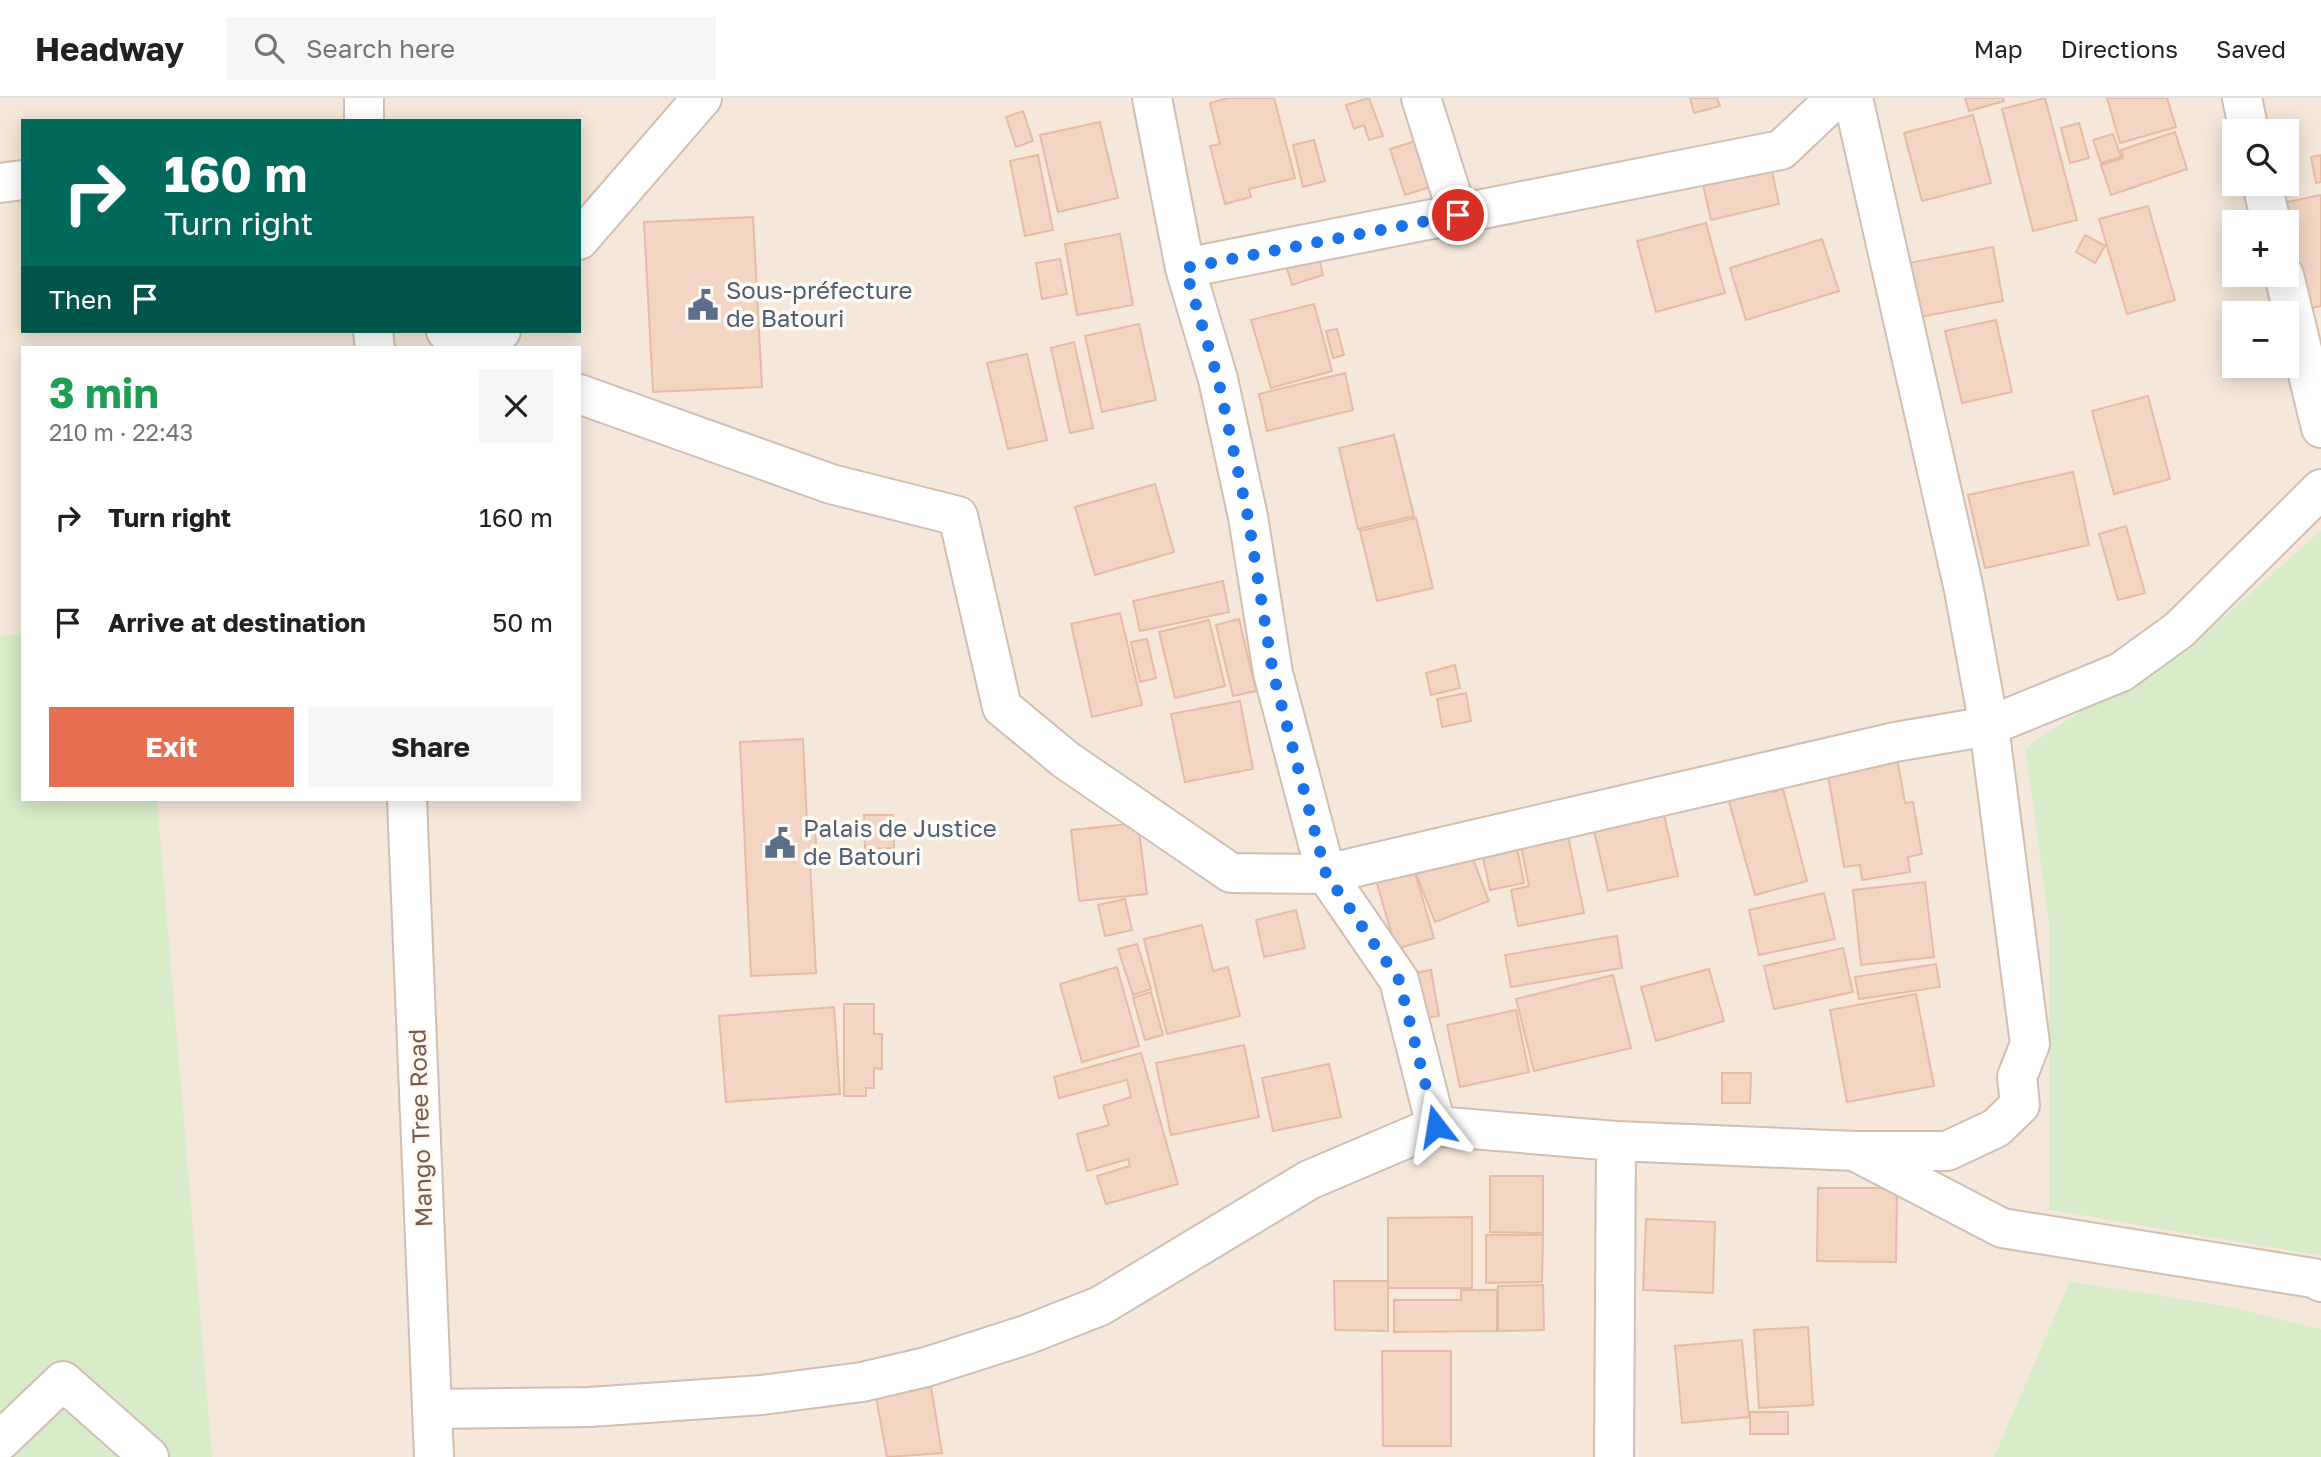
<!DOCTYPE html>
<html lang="en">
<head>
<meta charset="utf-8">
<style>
	:root { --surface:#fff; --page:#f6f6f6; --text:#202124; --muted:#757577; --line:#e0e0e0; --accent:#e76f51 }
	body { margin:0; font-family:"Golos Text",sans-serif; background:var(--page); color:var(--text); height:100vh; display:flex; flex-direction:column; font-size:26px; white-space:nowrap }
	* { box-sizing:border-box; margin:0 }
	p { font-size:23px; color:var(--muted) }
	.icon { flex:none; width:38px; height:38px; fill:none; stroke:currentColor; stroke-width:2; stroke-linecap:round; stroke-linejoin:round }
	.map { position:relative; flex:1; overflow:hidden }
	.sheet { position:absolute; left:21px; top:248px; width:560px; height:455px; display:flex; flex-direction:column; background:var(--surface); border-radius:0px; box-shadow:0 4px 18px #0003 }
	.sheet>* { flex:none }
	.top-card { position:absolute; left:21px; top:21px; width:560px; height:214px; border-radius:0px; box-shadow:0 4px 18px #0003; background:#00695c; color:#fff; overflow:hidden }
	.tools { position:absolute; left:2222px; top:21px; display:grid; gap:14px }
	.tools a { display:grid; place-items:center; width:77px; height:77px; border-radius:0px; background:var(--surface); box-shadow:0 4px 18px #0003; font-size:35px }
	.pin { position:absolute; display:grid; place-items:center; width:60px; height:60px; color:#fff; margin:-30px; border:4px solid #fff; border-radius:50%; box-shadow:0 2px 7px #0007 }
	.me { position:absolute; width:77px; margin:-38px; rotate:346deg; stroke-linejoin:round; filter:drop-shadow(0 0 5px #0008) }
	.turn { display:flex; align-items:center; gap:24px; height:147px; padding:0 28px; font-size:32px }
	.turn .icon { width:91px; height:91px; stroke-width:2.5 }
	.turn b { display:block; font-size:49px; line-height:60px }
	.then { display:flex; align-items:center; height:66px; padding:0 28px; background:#0003; gap:14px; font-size:26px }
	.round { display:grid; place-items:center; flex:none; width:74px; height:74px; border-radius:0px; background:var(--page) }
	.headline { display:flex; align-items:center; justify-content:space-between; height:119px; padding:0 28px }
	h1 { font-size:42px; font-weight:700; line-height:52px; color:#1e9e55 }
	.action { display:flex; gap:14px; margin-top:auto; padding:14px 28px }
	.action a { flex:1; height:80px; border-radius:0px; background:var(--accent); color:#fff; font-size:28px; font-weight:700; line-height:80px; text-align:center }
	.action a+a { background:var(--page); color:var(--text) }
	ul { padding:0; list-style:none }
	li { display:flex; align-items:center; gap:21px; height:105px; padding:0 28px }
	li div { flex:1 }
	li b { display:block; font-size:26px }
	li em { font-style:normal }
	header { display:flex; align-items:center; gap:42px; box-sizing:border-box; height:98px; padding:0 35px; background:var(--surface); border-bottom:2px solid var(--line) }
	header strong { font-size:33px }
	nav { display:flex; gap:38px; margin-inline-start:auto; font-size:24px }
	.search { width:490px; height:63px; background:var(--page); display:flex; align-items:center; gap:18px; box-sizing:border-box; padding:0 24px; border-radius:0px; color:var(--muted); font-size:26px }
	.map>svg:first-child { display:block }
	.residential { fill:#f5e8da; fill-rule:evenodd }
	.green { fill:#d8ecc9 }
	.building { fill:#f3d5c3; stroke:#e6bba3; stroke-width:2 }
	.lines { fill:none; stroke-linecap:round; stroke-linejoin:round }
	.minor-casing { stroke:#d1beb0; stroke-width:42 }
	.minor { stroke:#fff; stroke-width:38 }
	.route { stroke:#1a73e8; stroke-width:12; stroke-dasharray:0 21.6 }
	.labels { text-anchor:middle; stroke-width:7; stroke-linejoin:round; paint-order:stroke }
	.service-label { font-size:24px; fill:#4e5e75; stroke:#fffaf3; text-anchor:start }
	.street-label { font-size:24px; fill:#7a5c4d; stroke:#fffaf3 }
</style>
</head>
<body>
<header>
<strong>Headway</strong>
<div class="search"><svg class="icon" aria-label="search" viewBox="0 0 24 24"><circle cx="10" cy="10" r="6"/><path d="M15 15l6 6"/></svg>Search here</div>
<nav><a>Map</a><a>Directions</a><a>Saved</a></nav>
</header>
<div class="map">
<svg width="2321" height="1359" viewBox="0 0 2321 1359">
	<rect width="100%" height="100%" fill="#fdf6ec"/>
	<path class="residential" d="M 0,0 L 2321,0 L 2321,432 L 2227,516 L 2025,650 L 2049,826 L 2049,1112 L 2321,1158 L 2321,1231 L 2226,1208 L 2071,1183 L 1994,1359 L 0,1359 ZM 23,23 L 579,23 L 579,233 L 23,233 ZM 2235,33 L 2287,33 L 2287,86 L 2235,86 ZM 2235,124 L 2287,124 L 2287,177 L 2235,177 ZM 2235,215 L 2287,215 L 2287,268 L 2235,268 ZM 23,250 L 579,250 L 579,702 L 23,702 Z"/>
	<path class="green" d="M 2321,432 L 2321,1158 L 2049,1112 L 2049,826 L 2025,650 L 2227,516 Z
		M 23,536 L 23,702 L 157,702 L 212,1359 L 0,1359 L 0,538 Z
		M 2070,1183 L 2226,1208 L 2321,1231 L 2321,1359 L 1994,1359 Z"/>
	<path class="building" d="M 1228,0 L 1274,0 L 1295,80 L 1249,91 L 1251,99 L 1225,106 L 1210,48 L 1220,46 L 1210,5 Z
		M 1369,0 L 1383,38 L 1369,42 L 1364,27 L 1354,31 L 1346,7 Z
		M 1690,0 L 1717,0 L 1720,8 L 1694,15 Z
		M 1965,0 L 2003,0 L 2004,3 L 1969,13 Z
		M 2045,0 L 2077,122 L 2033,133 L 2002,11 Z
		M 2107,0 L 2167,0 L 2176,29 L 2120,45 Z
		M 1023,13 L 1033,43 L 1016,49 L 1006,19 Z
		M 1973,17 L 1991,85 L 1922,103 L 1904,35 Z
		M 1100,24 L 1118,100 L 1058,114 L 1040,37 Z
		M 2079,25 L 2089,60 L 2070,65 L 2061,30 Z
		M 2175,34 L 2187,71 L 2111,97 L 2101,67 L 2123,60 L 2121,52 Z
		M 2113,36 L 2121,59 L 2101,65 L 2093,42 Z
		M 1314,42 L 1325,83 L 1303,89 L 1293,47 Z
		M 1419,42 L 1433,88 L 1405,97 L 1390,51 Z
		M 1766,46 L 1779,106 L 1711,122 L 1697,61 Z
		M 1038,57 L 1053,132 L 1025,138 L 1010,63 Z
		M 2321,57 L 2321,84 L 2316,85 L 2311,59 Z
		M 2321,97 L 2321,208 L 2297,213 L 2287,169 L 2287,124 L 2273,107 Z
		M 2148,108 L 2175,202 L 2127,216 L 2099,121 Z
		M 753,119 L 762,289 L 653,294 L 644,124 Z
		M 1706,125 L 1725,195 L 1656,214 L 1637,143 Z
		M 1120,136 L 1133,207 L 1077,217 L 1065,146 Z
		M 2085,137 L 2105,148 L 2095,165 L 2076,154 Z
		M 1822,141 L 1839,193 L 1746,222 L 1730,170 Z
		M 1993,149 L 2003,203 L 1920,219 L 1909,165 Z
		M 1318,156 L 1323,177 L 1292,187 L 1286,167 Z
		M 1060,161 L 1067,196 L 1042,201 L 1036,165 Z
		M 1314,206 L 1332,273 L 1271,290 L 1251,222 Z
		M 1996,222 L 2012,294 L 1962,305 L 1945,233 Z
		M 1139,226 L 1156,302 L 1102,314 L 1085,238 Z
		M 1337,231 L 1344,257 L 1333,260 L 1326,233 Z
		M 1074,244 L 1093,330 L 1070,335 L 1051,250 Z
		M 1027,256 L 1047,342 L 1008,351 L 987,265 Z
		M 1345,275 L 1353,312 L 1267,333 L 1259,296 Z
		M 2148,298 L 2170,381 L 2114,396 L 2092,313 Z
		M 1394,337 L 1414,418 L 1358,431 L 1339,350 Z
		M 2073,374 L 2089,447 L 1985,470 L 1968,397 Z
		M 1155,386 L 1174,454 L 1095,477 L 1075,409 Z
		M 1416,420 L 1433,490 L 1377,503 L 1360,433 Z
		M 2126,428 L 2145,495 L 2118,502 L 2099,436 Z
		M 1223,483 L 1229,514 L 1140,533 L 1133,503 Z
		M 1120,515 L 1142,607 L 1092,619 L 1071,526 Z
		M 1239,521 L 1256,593 L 1233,598 L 1216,527 Z
		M 1209,522 L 1225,588 L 1175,600 L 1159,534 Z
		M 1147,541 L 1156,580 L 1140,584 L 1131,544 Z
		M 1455,567 L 1460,590 L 1431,597 L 1426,575 Z
		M 1466,595 L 1471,623 L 1442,629 L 1437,601 Z
		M 1240,603 L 1253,671 L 1185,684 L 1171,616 Z
		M 803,641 L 807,725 L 815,725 L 817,764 L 810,764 L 816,875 L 751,878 L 740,644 Z
		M 1896,654 L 1905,705 L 1913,704 L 1922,756 L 1908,759 L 1910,774 L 1862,782 L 1860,767 L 1844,769 L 1826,666 Z
		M 1768,677 L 1773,694 L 1783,691 L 1807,783 L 1755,797 L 1725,689 Z
		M 1661,704 L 1678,778 L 1608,793 L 1591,720 Z
		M 864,717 L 893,717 L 894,750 L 865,751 Z
		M 1564,719 L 1584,815 L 1518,828 L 1511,792 L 1529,788 L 1517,728 Z
		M 1138,725 L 1147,796 L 1079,803 L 1071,732 Z
		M 1513,730 L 1524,785 L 1490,792 L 1478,737 Z
		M 1465,740 L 1489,803 L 1435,824 L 1410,760 Z
		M 1413,768 L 1434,840 L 1396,851 L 1375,779 Z
		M 1925,784 L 1934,859 L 1861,867 L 1853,792 Z
		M 1824,795 L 1835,841 L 1759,857 L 1749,812 Z
		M 1125,801 L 1132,832 L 1105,838 L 1098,807 Z
		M 1296,812 L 1305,850 L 1264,859 L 1256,822 Z
		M 1202,827 L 1213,873 L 1228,869 L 1240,918 L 1167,936 L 1144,841 Z
		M 1617,838 L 1622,870 L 1511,889 L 1505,857 Z
		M 1137,846 L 1151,891 L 1133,897 L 1118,851 Z
		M 1843,850 L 1853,894 L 1774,911 L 1764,868 Z
		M 1936,866 L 1940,889 L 1859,901 L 1855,879 Z
		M 1117,869 L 1139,948 L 1082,964 L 1060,886 Z
		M 1709,871 L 1724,923 L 1656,943 L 1641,889 Z
		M 1431,872 L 1439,918 L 1402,924 L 1394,879 Z
		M 1613,877 L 1631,950 L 1534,973 L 1516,901 Z
		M 1151,894 L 1163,937 L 1145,942 L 1133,900 Z
		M 1916,896 L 1934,988 L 1847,1004 L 1830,912 Z
		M 844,906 L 874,906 L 874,936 L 882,936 L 882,971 L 874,970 L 874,990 L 866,990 L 866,998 L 844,998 Z
		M 834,909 L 840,996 L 726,1004 L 719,918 Z
		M 1516,912 L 1529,974 L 1460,989 L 1447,927 Z
		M 1244,947 L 1259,1019 L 1171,1037 L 1156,965 Z
		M 1141,955 L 1178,1086 L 1106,1106 L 1097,1078 L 1130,1068 L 1128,1061 L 1087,1073 L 1077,1036 L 1109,1027 L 1103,1008 L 1131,999 L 1127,982 L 1059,1000 L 1054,979 Z
		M 1329,966 L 1341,1019 L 1273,1033 L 1262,980 Z
		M 1722,975 L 1751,975 L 1750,1005 L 1722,1005 Z
		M 1490,1078 L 1543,1078 L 1543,1135 L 1490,1134 Z
		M 1818,1090 L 1897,1090 L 1896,1164 L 1817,1163 Z
		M 1472,1119 L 1472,1190 L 1388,1190 L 1388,1120 Z
		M 1646,1121 L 1715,1124 L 1713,1195 L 1643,1192 Z
		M 1486,1137 L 1543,1137 L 1542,1184 L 1486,1185 Z
		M 1334,1183 L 1388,1183 L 1388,1233 L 1335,1232 Z
		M 1543,1187 L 1544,1232 L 1498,1233 L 1498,1188 Z
		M 1461,1192 L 1497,1192 L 1497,1233 L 1394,1234 L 1394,1202 L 1461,1202 Z
		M 1808,1229 L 1813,1307 L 1759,1310 L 1754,1232 Z
		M 1742,1242 L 1749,1319 L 1682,1325 L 1675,1248 Z
		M 1382,1253 L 1451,1253 L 1451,1348 L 1383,1348 Z
		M 931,1289 L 942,1355 L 887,1359 L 876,1299 Z
		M 1750,1314 L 1788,1314 L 1788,1336 L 1750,1336 Z"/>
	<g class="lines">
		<defs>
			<path id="minor" d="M 364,0 L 364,23
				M 1421,0 L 1458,117
				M 2242,0 L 2249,33
				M 0,85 L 23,82
				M 2262,86 L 2271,124
				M 579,142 L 702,0
				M 1185,170 L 1781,52 L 1836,0
				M 2284,177 L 2321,330
				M 373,233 L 375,250
				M 446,233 L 467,250
				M 486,250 L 501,233
				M 579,296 L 831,386 L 958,418 L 1002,609 L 1066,662 L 1231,775 L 1326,776 L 1273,575 L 1248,419 L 1218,281 L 1185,170 L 1152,0
				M 407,702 L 434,1359
				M 1436,1028 L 1399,882 L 1326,776 L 1895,644 L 1989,628 L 2121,574 L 2179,532 L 2321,391
				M 1860,1056 L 2002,1130 L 2313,1180 L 2321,1184
				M 432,1311 L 590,1309 L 762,1297 L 862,1284 L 926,1269 L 1026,1237 L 1100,1208 L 1309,1082 L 1436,1028 L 1616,1043 L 1855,1053 L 1947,1053 L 1996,1030 L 2020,1007 L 2017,979 L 2030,946 L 1989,628 L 1964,492 L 1853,0
				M 0,1343 L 63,1283 L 149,1359
				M 1614,1359 L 1616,1043"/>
		</defs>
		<use href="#minor" class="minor-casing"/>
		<use href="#minor" class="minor"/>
	</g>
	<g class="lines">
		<path class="route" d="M 1436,1028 L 1399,882 L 1326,776 L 1273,575 L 1248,419 L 1218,281 L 1185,170 L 1458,117"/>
	</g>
	<defs>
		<symbol id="civic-bare" viewBox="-9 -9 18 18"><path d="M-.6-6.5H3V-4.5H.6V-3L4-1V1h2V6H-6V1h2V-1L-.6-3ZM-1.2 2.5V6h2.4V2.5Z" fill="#5c6f8a" stroke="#fffaf3" stroke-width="2.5" paint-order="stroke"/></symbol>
	</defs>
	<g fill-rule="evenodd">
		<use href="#civic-bare" x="681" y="185" width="44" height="44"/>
		<use href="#civic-bare" x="758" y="723" width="44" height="44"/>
	</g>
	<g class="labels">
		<g class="service-label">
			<text x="726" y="201">Sous-préfecture<tspan x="726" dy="28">de Batouri</tspan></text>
			<text x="803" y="739">Palais de Justice<tspan x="803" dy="28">de Batouri</tspan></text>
		</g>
		<g class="street-label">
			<text transform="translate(421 1030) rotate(-92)" y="8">Mango Tree Road</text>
		</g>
	</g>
</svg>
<div class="tools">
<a><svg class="icon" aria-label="search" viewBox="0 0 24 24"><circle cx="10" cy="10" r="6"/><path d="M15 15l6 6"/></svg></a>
<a>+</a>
<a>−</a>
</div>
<div class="pin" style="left:1458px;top:117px;background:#d93025"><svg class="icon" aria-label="arrive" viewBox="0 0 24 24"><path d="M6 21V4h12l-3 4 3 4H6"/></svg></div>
<svg class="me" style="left:1436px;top:1028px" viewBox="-20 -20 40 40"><path d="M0-17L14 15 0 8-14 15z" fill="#1a73e8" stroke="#fff" stroke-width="4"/></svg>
<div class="top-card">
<div class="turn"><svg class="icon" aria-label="right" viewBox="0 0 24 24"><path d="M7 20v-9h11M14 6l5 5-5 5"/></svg><div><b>160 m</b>Turn right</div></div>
<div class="then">Then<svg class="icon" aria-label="arrive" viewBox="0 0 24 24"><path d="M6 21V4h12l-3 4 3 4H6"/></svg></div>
</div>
<section class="sheet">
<div class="headline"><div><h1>3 min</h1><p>210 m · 22:43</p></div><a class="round"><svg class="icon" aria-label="close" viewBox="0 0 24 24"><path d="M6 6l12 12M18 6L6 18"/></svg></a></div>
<ul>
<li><svg class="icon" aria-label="right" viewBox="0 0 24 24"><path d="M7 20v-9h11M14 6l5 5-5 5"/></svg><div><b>Turn right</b></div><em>160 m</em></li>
<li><svg class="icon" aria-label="arrive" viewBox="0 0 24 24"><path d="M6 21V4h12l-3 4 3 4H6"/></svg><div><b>Arrive at destination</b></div><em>50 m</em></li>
</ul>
<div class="action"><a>Exit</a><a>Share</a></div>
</section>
</div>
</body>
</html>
